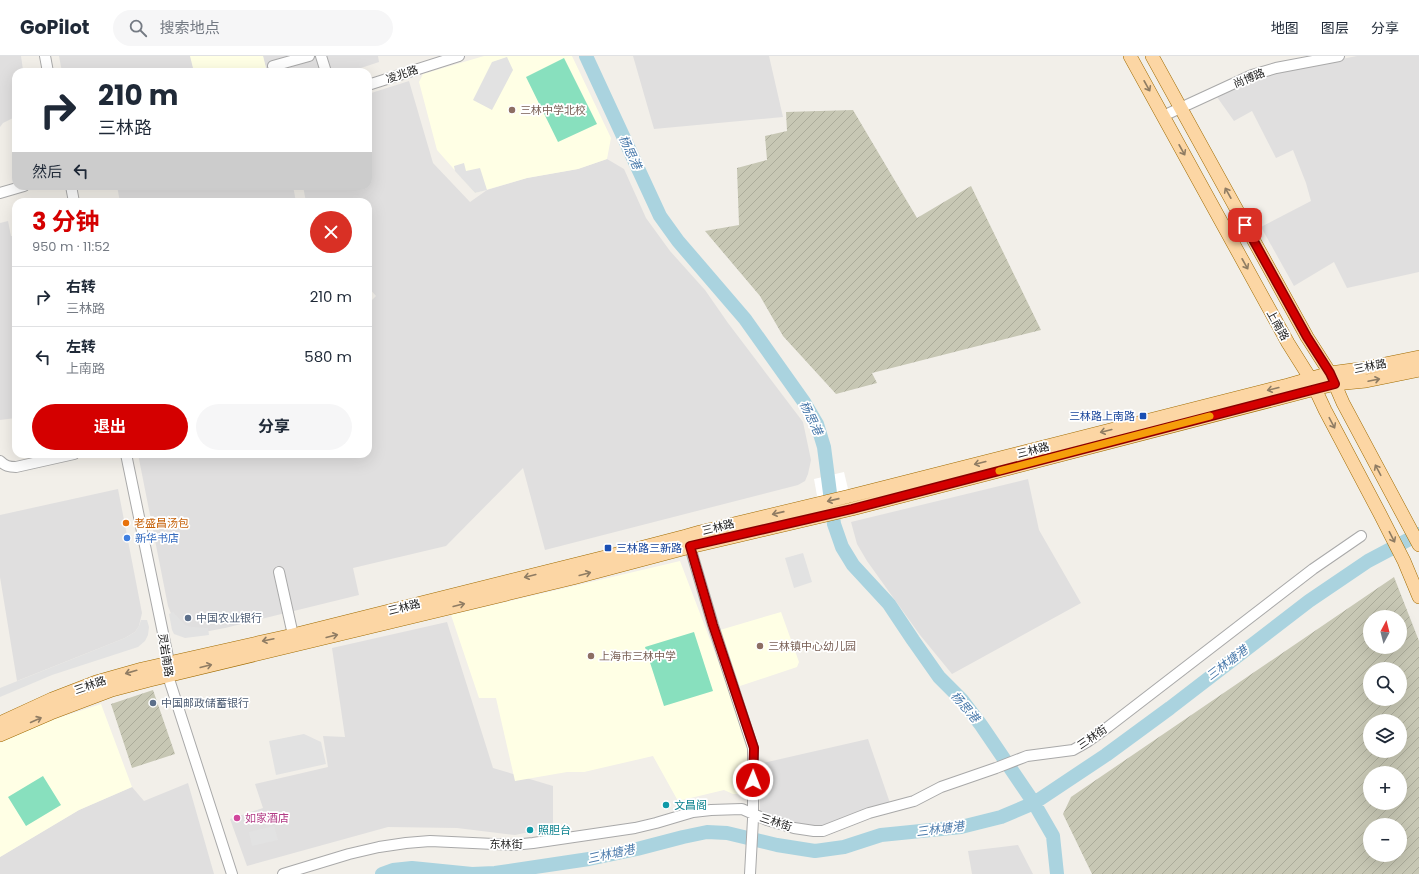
<!DOCTYPE html>
<html lang="zh">
<head>
<meta charset="utf-8">
<style>
	:root { --surface:#fff; --page:#f6f6f7; --text:#1f2937; --muted:#747a83; --line:#e0e1e3; --accent:#d40000 }
	body { margin:0; font-family:Poppins,"Noto Sans SC",sans-serif; background:var(--page); color:var(--text); height:100vh; display:flex; flex-direction:column; font-size:15px; white-space:nowrap }
	* { box-sizing:border-box; margin:0 }
	p { font-size:13px; color:var(--muted) }
	.icon { flex:none; width:22px; height:22px; fill:none; stroke:currentColor; stroke-width:2; stroke-linecap:round; stroke-linejoin:round }
	.map { position:relative; flex:1; overflow:hidden }
	.side { position:absolute; left:12px; top:142px; width:360px; height:260px; display:flex; flex-direction:column; background:var(--surface); border-radius:12px; box-shadow:0 4px 16px #0002 }
	.side>* { flex:none }
	.banner { position:absolute; left:12px; top:12px; width:360px; height:122px; border-radius:12px; box-shadow:0 4px 16px #0002; background:#fff; color:var(--text); overflow:hidden }
	.needle { width:26px; rotate:7deg }
	.fabs { position:absolute; left:1363px; top:554px; display:grid; gap:8px }
	.fabs a { display:grid; place-items:center; width:44px; height:44px; border-radius:50%; background:var(--surface); box-shadow:0 4px 16px #0002; font-size:20px }
	.pin { position:absolute; display:grid; place-items:center; width:34px; height:34px; color:#fff; margin:-17px; border-radius:8px; box-shadow:0 2px 6px #0006 }
	.me { position:absolute; width:44px; margin:-22px; rotate:1deg; stroke-linejoin:round; filter:drop-shadow(0 0 3px #0008) }
	.turn { display:flex; align-items:center; gap:14px; height:84px; padding:0 20px; font-size:18px }
	.turn .icon { width:52px; height:52px; stroke-width:2.5 }
	.turn b { display:block; font-size:28px; line-height:34px }
	.then { display:flex; align-items:center; height:38px; padding:0 20px; background:#0003; gap:8px; font-size:15px }
	.round { display:grid; place-items:center; flex:none; width:42px; height:42px; border-radius:21px; background:var(--page) }
	.head { display:flex; align-items:center; justify-content:space-between; height:68px; padding:0 20px }
	h1 { font-size:24px; font-weight:700; line-height:30px; color:var(--accent) }
	.action { display:flex; gap:8px; margin-top:auto; padding:8px 20px }
	.action a { flex:1; height:46px; border-radius:24px; background:var(--accent); color:#fff; font-size:16px; font-weight:700; line-height:46px; text-align:center }
	.action a+a { background:var(--page); color:var(--text) }
	ul { padding:0; list-style:none }
	li { display:flex; align-items:center; gap:12px; height:60px; padding:0 20px; border-top:1px solid var(--line) }
	li div { flex:1 }
	li b { display:block; font-size:15px }
	li em { font-style:normal }
	header { display:flex; align-items:center; gap:24px; box-sizing:border-box; height:56px; padding:0 20px; background:var(--surface); border-bottom:1px solid var(--line) }
	header strong { font-size:19px }
	nav { display:flex; gap:22px; margin-inline-start:auto; font-size:14px }
	.search { width:280px; height:36px; background:var(--page); display:flex; align-items:center; gap:10px; box-sizing:border-box; padding:0 14px; border-radius:22px; color:var(--muted); font-size:15px }
	.map>svg:first-child { display:block }
	.residential { fill:#e0dfdf }
	.education { fill:#ffffe5 }
	.construction { fill:url(#construction-furrows); fill-rule:evenodd }
	.pitch { fill:#88e0be }
	.parking { fill:#e2e2e2 }
	.pier { fill:#fff }
	.lines { fill:none; stroke-linecap:round; stroke-linejoin:round }
	.river { stroke:#aad3df; stroke-width:14 }
	.minor-casing { stroke:#a9a9a9; stroke-width:12 }
	.major-casing { stroke:#a06b00; stroke-width:14 }
	.minor { stroke:#fff; stroke-width:10 }
	.major { stroke:#fcd6a4; stroke-width:13 }
	.oneway { stroke:#8f7c63 }
	.route-casing { stroke:#8a0000; stroke-width:10 }
	.route { stroke:#d40000; stroke-width:7 }
	.slow { stroke:#f59e0b; stroke-width:7 }
	.education-dot { fill:#8d6e63; stroke:#fff; stroke-width:1.5 }
	.transit-dot { fill:#1a4fb4; stroke:#fff; stroke-width:1.5 }
	.food-dot { fill:#e8710a; stroke:#fff; stroke-width:1.5 }
	.shop-dot { fill:#3f7fe0; stroke:#fff; stroke-width:1.5 }
	.service-dot { fill:#5c6f8a; stroke:#fff; stroke-width:1.5 }
	.culture-dot { fill:#0f9aa8; stroke:#fff; stroke-width:1.5 }
	.hotel-dot { fill:#d1479c; stroke:#fff; stroke-width:1.5 }
	.labels { text-anchor:middle; stroke-width:3.5; stroke-linejoin:round; paint-order:stroke }
	.street-label { font-size:11px; fill:#222; stroke:#fff }
	.education-label { font-size:11px; fill:#785e54; stroke:#fff; text-anchor:start }
	.transit-label { font-size:11px; fill:#164399; stroke:#fff; text-anchor:end }
	.food-label { font-size:11px; fill:#c56008; stroke:#fff; text-anchor:start }
	.shop-label { font-size:11px; fill:#366cbe; stroke:#fff; text-anchor:start }
	.service-label { font-size:11px; fill:#4e5e75; stroke:#fff; text-anchor:start }
	.culture-label { font-size:11px; fill:#0d838f; stroke:#fff; text-anchor:start }
	.hotel-label { font-size:11px; fill:#b23c85; stroke:#fff; text-anchor:start }
	.water-label { font-size:12px; font-style:italic; fill:#4a7aab; stroke:#fff }
</style>
</head>
<body>
<header>
<strong>GoPilot</strong>
<div class="search"><svg class="icon" aria-label="search" viewBox="0 0 24 24"><circle cx="10" cy="10" r="6"/><path d="M15 15l6 6"/></svg>搜索地点</div>
<nav><a>地图</a><a>图层</a><a>分享</a></nav>
</header>
<div class="map">
<svg width="1419" height="818" viewBox="0 0 1419 818">
	<defs>
		<pattern id="construction-furrows" width="10" height="10" patternUnits="userSpaceOnUse"><rect width="10" height="10" fill="#c7c7b4"/><path d="M-1 1l2-2M0 10L10 0M9 11l2-2" fill="none" stroke="#abab9a"/></pattern>
	</defs>
	<rect width="100%" height="100%" fill="#f2efe9"/>
	<path class="residential" d="M 0,0 L 21,0 L 23,14 L 22,16 L 16,16 L 15,61 L 3,67 L 0,71 Z
		M 59,0 L 191,0 L 194,16 L 62,16 Z
		M 263,0 L 378,0 L 379,6 L 349,16 L 267,16 Z
		M 633,0 L 769,0 L 783,61 L 654,73 Z
		M 1357,0 L 1419,0 L 1419,216 L 1347,232 L 1334,206 L 1294,230 L 1261,171 L 1311,145 L 1306,127 L 1293,94 L 1276,102 L 1252,55 L 1234,65 L 1217,41 L 1265,18 Z
		M 409,25 L 433,107 L 470,146 L 487,134 L 527,122 L 578,113 L 607,103 L 624,113 L 646,162 L 670,195 L 705,234 L 728,267 L 803,366 L 811,404 L 808,418 L 805,425 L 798,429 L 545,494 L 523,412 L 446,490 L 353,512 L 359,539 L 225,572 L 204,576 L 192,576 L 172,560 L 168,550 L 138,398 L 368,398 L 368,248 L 376,240 L 368,231 L 368,146 L 306,146 L 303,130 L 368,130 L 368,38 Z
		M 117,130 L 293,130 L 296,146 L 120,146 Z
		M 8,165 L 11,180 L 16,180 L 16,362 L 0,364 L 0,167 Z
		M 1028,423 L 1039,474 L 1081,547 L 952,618 L 920,579 L 867,505 L 857,488 L 851,466 Z
		M 118,433 L 142,557 L 139,570 L 135,576 L 125,582 L 17,625 L 0,521 L 0,459 Z
		M 447,566 L 493,712 L 553,730 L 553,771 L 515,779 L 457,772 L 388,771 L 247,810 L 230,763 L 263,752 L 255,728 L 328,711 L 323,680 L 345,681 L 332,592 Z
		M 868,683 L 890,747 L 823,771 L 814,771 L 798,769 L 760,755 L 759,708 Z
		M 188,727 L 214,818 L 0,818 L 0,801 L 79,754 L 132,731 L 144,745 Z
		M 1018,789 L 1033,818 L 972,818 L 968,795 Z"/>
	<path class="education" d="M 190,0 L 263,0 L 267,16 L 194,16 Z
		M 484,0 L 572,0 L 611,82 L 607,103 L 578,113 L 527,122 L 475,137 L 437,94 L 419,26 L 423,18 Z
		M 680,505 L 741,665 L 749,689 L 750,738 L 733,738 L 724,734 L 678,745 L 653,700 L 584,716 L 567,716 L 515,725 L 496,642 L 479,642 L 451,559 Z
		M 781,556 L 799,606 L 797,611 L 740,630 L 720,574 Z
		M 101,648 L 132,731 L 79,754 L 0,801 L 0,687 L 12,680 L 46,666 Z"/>
	<path class="construction" d="M 853,54 L 917,162 L 971,130 L 1041,274 L 872,317 L 877,327 L 836,338 L 783,280 L 760,240 L 705,175 L 739,169 L 737,112 L 767,104 L 765,80 L 787,75 L 786,56 Z
		M 1394,521 L 1419,585 L 1419,818 L 1092,818 L 1063,758 L 1071,741 ZM 1370,561 L 1400,561 L 1400,591 L 1370,591 ZM 1370,613 L 1400,613 L 1400,643 L 1370,643 ZM 1370,665 L 1400,665 L 1400,695 L 1370,695 ZM 1370,717 L 1400,717 L 1400,747 L 1370,747 ZM 1370,769 L 1400,769 L 1400,799 L 1370,799 Z
		M 153,634 L 175,698 L 132,712 L 111,648 Z"/>
	<path class="pitch" d="M 564,2 L 597,68 L 558,86 L 526,21 Z
		M 694,576 L 713,635 L 664,650 L 645,591 Z
		M 43,720 L 61,749 L 26,770 L 8,741 Z"/>
	<path class="parking" d="M 507,1 L 513,14 L 492,54 L 473,44 L 492,6 Z
		M 464,107 L 466,115 L 480,112 L 487,134 L 475,137 L 455,115 L 454,110 Z
		M 803,497 L 812,526 L 794,532 L 785,502 Z
		M 173,556 L 185,569 L 191,571 L 208,572 L 209,579 L 185,582 L 174,578 L 172,574 L 169,558 Z
		M 141,564 L 147,564 L 149,571 L 148,579 L 145,585 L 138,591 L 52,619 L 0,641 L 0,632 L 125,582 L 135,576 L 139,570 Z
		M 304,678 L 321,686 L 326,708 L 276,719 L 269,685 Z
		M 274,770 L 278,784 L 252,790 L 249,776 Z"/>
	<path class="pier" d="M 844,416 L 853,454 L 821,462 L 814,423 Z"/>
	<g class="lines">
		<path class="river" d="M 586,0 L 660,160 L 678,185 L 745,263 L 804,346 L 817,368 L 824,391 L 834,468 L 842,491 L 853,509 L 889,548 L 913,584 L 939,621 L 962,644 L 981,669 L 1034,747 L 1053,780 L 1057,818
			M 382,818 L 393,814 L 412,812 L 472,818 L 495,817 L 589,803 L 637,793 L 683,781 L 707,776 L 727,777 L 777,789 L 815,795 L 844,791 L 881,779 L 961,771 L 1001,761 L 1034,747 L 1106,699 L 1170,652 L 1309,545 L 1368,505 L 1419,478"/>
		<defs>
			<path id="minor" d="M 45,0 L 48,16
				M 321,0 L 326,16
				M 273,10 L 309,0
				M 368,29 L 459,0
				M 1163,60 L 1252,19 L 1276,12 L 1339,0
				M 71,130 L 74,146
				M 0,137 L 24,130
				M 126,398 L 169,606 L 168,620 L 232,818
				M 0,405 C 5,410 9,411 16,411 L 74,398
				M 688,484 L 713,569 L 753,692 L 753,763 L 750,818
				M 279,516 L 293,579
				M 283,818 L 349,798 L 379,791 L 406,787 L 430,785 L 513,789 L 533,787 L 635,772 L 656,767 L 693,756 L 711,754 L 742,753 L 767,764 L 794,772 L 814,775 L 823,775 L 869,757 L 914,745 L 941,731 L 996,712 L 1027,700 L 1073,694 L 1087,686 L 1108,671 L 1313,513 L 1361,480"/>
			<path id="major" d="M 1130,0 L 1288,287 L 1310,322 L 1325,354 L 1380,458 L 1404,505 L 1419,541
				M 1152,0 L 1307,281 L 1330,317 L 1343,347 L 1419,489
				M 0,667 L 52,643 L 96,626 L 142,613 L 293,579 L 609,500 L 686,480 L 700,476 L 850,440 L 1288,329 L 1330,317 L 1360,313 L 1419,301
				M 0,679 L 51,657 L 112,634 L 150,624 L 573,522 L 690,491 L 852,453 L 1315,333 L 1335,328 L 1366,325 L 1419,314"/>
		</defs>
		<use href="#minor" class="minor-casing"/>
		<use href="#major" class="major-casing"/>
		<use href="#minor" class="minor"/>
		<use href="#major" class="major"/>
	</g>
	<defs><path id="oneway-shaft" d="M-6 0H5M1.5-3L5.5 0L1.5 3" fill="none" stroke-width="1.6" stroke-linecap="round" stroke-linejoin="round"/></defs>
	<g class="oneway">
		<use href="#oneway-shaft" transform="translate(1147 30) rotate(61)"/>
		<use href="#oneway-shaft" transform="translate(1182 94) rotate(61)"/>
		<use href="#oneway-shaft" transform="translate(1228 137) rotate(-119)"/>
		<use href="#oneway-shaft" transform="translate(1245 208) rotate(61)"/>
		<use href="#oneway-shaft" transform="translate(1374 324) rotate(-12)"/>
		<use href="#oneway-shaft" transform="translate(1273 333) rotate(166)"/>
		<use href="#oneway-shaft" transform="translate(1332 367) rotate(62)"/>
		<use href="#oneway-shaft" transform="translate(1106 375) rotate(166)"/>
		<use href="#oneway-shaft" transform="translate(980 407) rotate(166)"/>
		<use href="#oneway-shaft" transform="translate(1378 414) rotate(-118)"/>
		<use href="#oneway-shaft" transform="translate(833 444) rotate(167)"/>
		<use href="#oneway-shaft" transform="translate(778 457) rotate(167)"/>
		<use href="#oneway-shaft" transform="translate(1392 481) rotate(63)"/>
		<use href="#oneway-shaft" transform="translate(585 518) rotate(-15)"/>
		<use href="#oneway-shaft" transform="translate(530 520) rotate(166)"/>
		<use href="#oneway-shaft" transform="translate(459 549) rotate(-14)"/>
		<use href="#oneway-shaft" transform="translate(332 580) rotate(-14)"/>
		<use href="#oneway-shaft" transform="translate(268 584) rotate(168)"/>
		<use href="#oneway-shaft" transform="translate(206 610) rotate(-14)"/>
		<use href="#oneway-shaft" transform="translate(131 616) rotate(164)"/>
		<use href="#oneway-shaft" transform="translate(36 664) rotate(-24)"/>
	</g>
	<g class="lines">
		<defs>
			<path id="route" d="M 753,724 L 754,692 L 713,569 L 690,490 L 852,453 L 1335,328 L 1330,317 L 1307,281 L 1245,169"/>
		</defs>
		<use href="#route" class="route-casing"/>
		<use href="#route" class="route"/>
		<path class="slow" d="M 999,415 L 1210,360"/>
	</g>
	<g class="education-dot">
		<circle cx="512" cy="54" r="4"/>
		<circle cx="760" cy="590" r="4"/>
		<circle cx="591" cy="600" r="4"/>
	</g>
	<g class="transit-dot">
		<rect x="1139" y="356" width="8" height="8" rx="2"/>
		<rect x="604" y="488" width="8" height="8" rx="2"/>
	</g>
	<circle class="food-dot" cx="126" cy="467" r="4"/>
	<circle class="shop-dot" cx="127" cy="482" r="4"/>
	<g class="service-dot">
		<circle cx="188" cy="562" r="4"/>
		<circle cx="153" cy="647" r="4"/>
	</g>
	<g class="culture-dot">
		<circle cx="666" cy="749" r="4"/>
		<circle cx="530" cy="774" r="4"/>
	</g>
	<circle class="hotel-dot" cx="237" cy="762" r="4"/>
	<g class="labels">
		<g class="street-label">
			<text transform="translate(402 18) rotate(-18)" y="4">凌兆路</text>
			<text transform="translate(1249 22) rotate(-22)" y="4">尚博路</text>
			<text transform="translate(1278 269) rotate(61)" y="4">上南路</text>
			<text transform="translate(1370 310) rotate(-11)" y="4">三林路</text>
			<text transform="translate(1033 394) rotate(-14)" y="4">三林路</text>
			<text transform="translate(718 471) rotate(-14)" y="4">三林路</text>
			<text transform="translate(404 551) rotate(-14)" y="4">三林路</text>
			<text transform="translate(166 599) rotate(81)" y="4">灵岩南路</text>
			<text transform="translate(90 629) rotate(-19)" y="4">三林路</text>
			<text transform="translate(1092 681) rotate(-34)" y="4">三林街</text>
			<text transform="translate(776 766) rotate(18)" y="4">三林街</text>
			<text x="506" y="792">东林街</text>
		</g>
		<g class="education-label">
			<text x="520" y="58">三林中学北校</text>
			<text x="768" y="594">三林镇中心幼儿园</text>
			<text x="599" y="604">上海市三林中学</text>
		</g>
		<g class="transit-label">
			<text x="1135" y="364">三林路上南路</text>
			<text x="616" y="496" text-anchor="start">三林路三新路</text>
		</g>
		<g class="food-label">
			<text x="134" y="471">老盛昌汤包</text>
		</g>
		<g class="shop-label">
			<text x="135" y="486">新华书店</text>
		</g>
		<g class="service-label">
			<text x="196" y="566">中国农业银行</text>
			<text x="161" y="651">中国邮政储蓄银行</text>
		</g>
		<g class="culture-label">
			<text x="674" y="753">文昌阁</text>
			<text x="538" y="778">照胆台</text>
		</g>
		<g class="hotel-label">
			<text x="245" y="766">如家酒店</text>
		</g>
		<g class="water-label">
			<text transform="translate(630 96) rotate(65)" y="4">杨思港</text>
			<text transform="translate(811 362) rotate(64)" y="4">杨思港</text>
			<text transform="translate(1227 607) rotate(-37)" y="4">三林塘港</text>
			<text transform="translate(965 651) rotate(49)" y="4">杨思港</text>
			<text transform="translate(940 773) rotate(-7)" y="4">三林塘港</text>
			<text transform="translate(611 798) rotate(-12)" y="4">三林塘港</text>
		</g>
	</g>
</svg>
<div class="fabs">
<a><svg class="needle" viewBox="-14 -14 28 28"><path d="M0-13l5 13h-10z" fill="#e53935"/><path d="M0 13l5-13h-10z" fill="#747a83"/></svg></a>
<a><svg class="icon" aria-label="search" viewBox="0 0 24 24"><circle cx="10" cy="10" r="6"/><path d="M15 15l6 6"/></svg></a>
<a><svg class="icon" aria-label="layers" viewBox="0 0 24 24"><path d="M12 4l9 5-9 5-9-5zM3 14l9 5 9-5"/></svg></a>
<a>+</a>
<a>−</a>
</div>
<div class="pin" style="left:1245px;top:169px;background:#d93025"><svg class="icon" aria-label="arrive" viewBox="0 0 24 24"><path d="M6 21V4h12l-3 4 3 4H6"/></svg></div>
<svg class="me" style="left:753px;top:724px" viewBox="-20 -20 40 40"><circle r="17" fill="#d40000" stroke="#fff" stroke-width="3"/><path d="M0-11L8 9 0 5-8 9z" fill="#fff"/></svg>
<div class="banner">
<div class="turn"><svg class="icon" aria-label="right" viewBox="0 0 24 24"><path d="M7 20v-9h11M14 6l5 5-5 5"/></svg><div><b>210 m</b>三林路</div></div>
<div class="then">然后<svg class="icon" aria-label="left" viewBox="0 0 24 24"><path d="M17 20v-9H6M10 6l-5 5 5 5"/></svg></div>
</div>
<section class="side">
<div class="head"><div><h1>3 分钟</h1><p>950 m · 11:52</p></div><a class="round" style="background:#d93025;color:#fff"><svg class="icon" aria-label="close" viewBox="0 0 24 24"><path d="M6 6l12 12M18 6L6 18"/></svg></a></div>
<ul>
<li><svg class="icon" aria-label="right" viewBox="0 0 24 24"><path d="M7 20v-9h11M14 6l5 5-5 5"/></svg><div><b>右转</b><p>三林路</p></div><em>210 m</em></li>
<li><svg class="icon" aria-label="left" viewBox="0 0 24 24"><path d="M17 20v-9H6M10 6l-5 5 5 5"/></svg><div><b>左转</b><p>上南路</p></div><em>580 m</em></li>
</ul>
<div class="action"><a>退出</a><a>分享</a></div>
</section>
</div>
</body>
</html>
